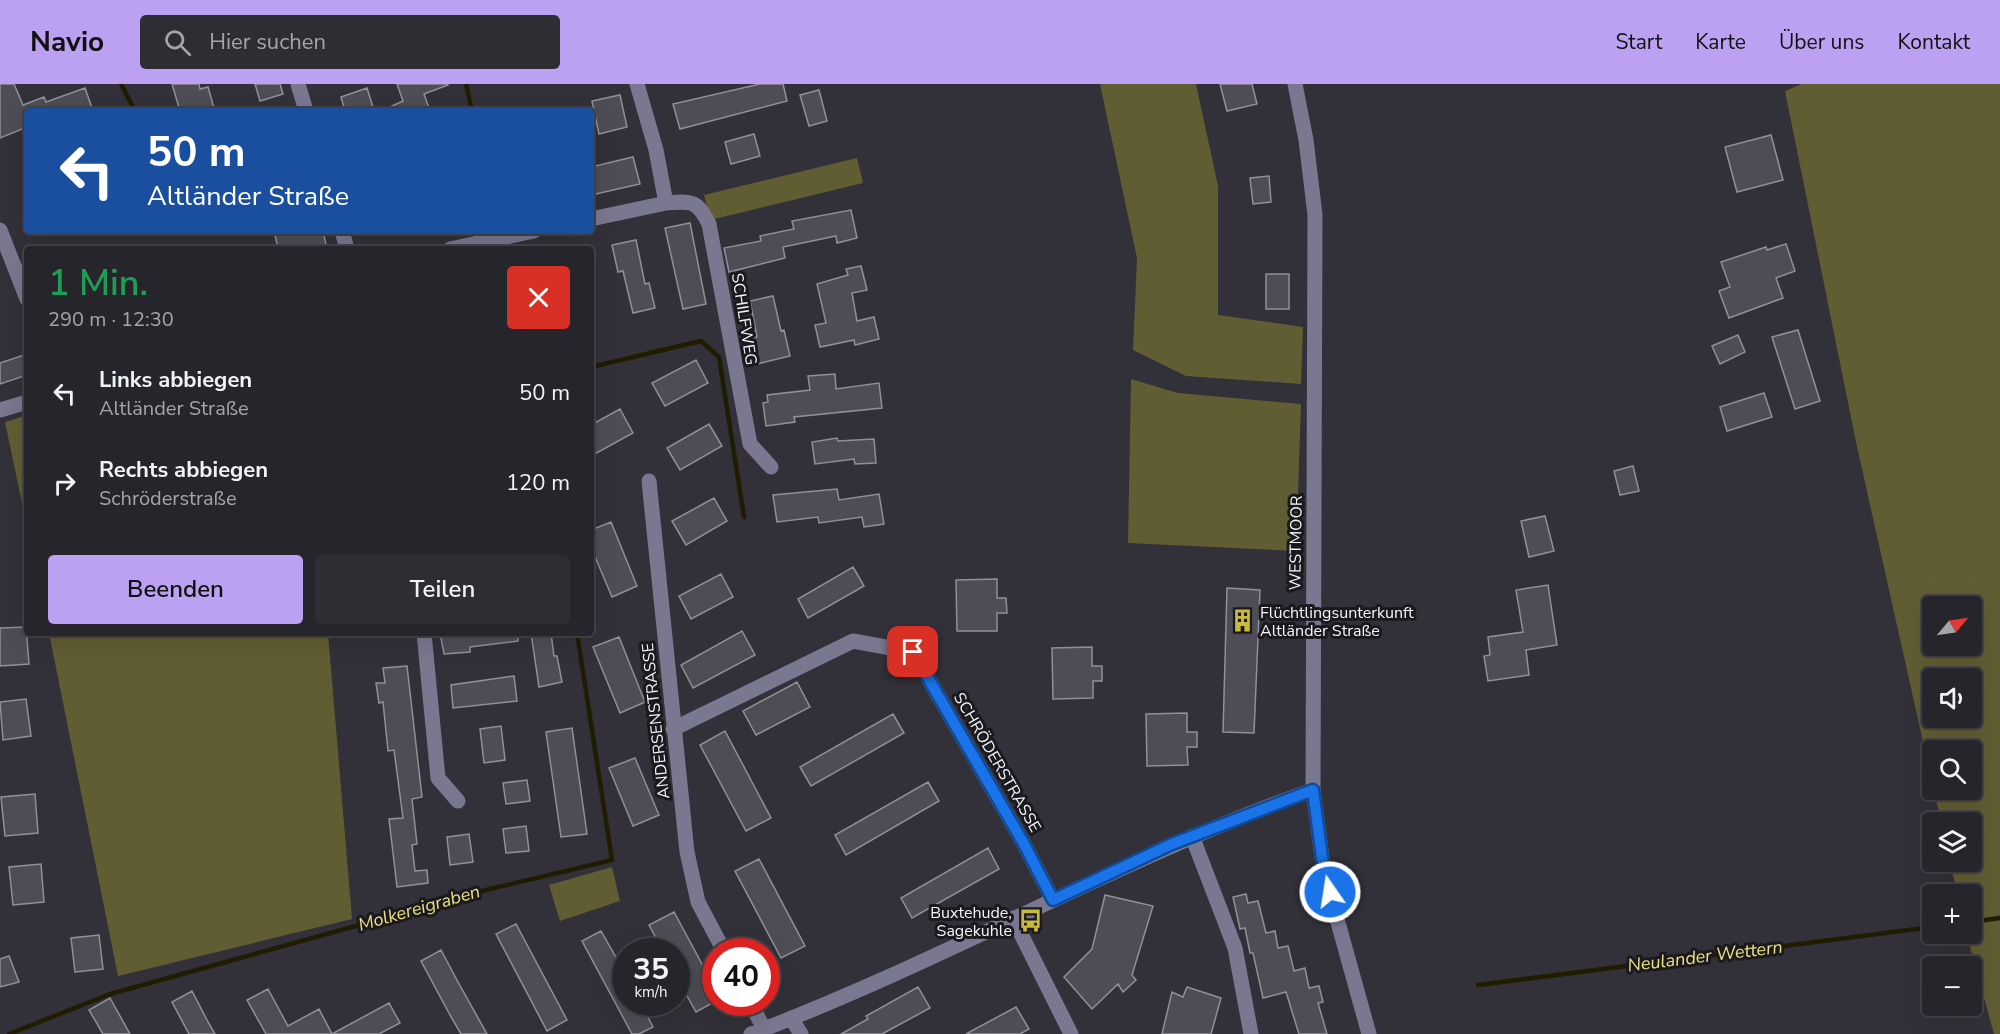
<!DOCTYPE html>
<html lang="de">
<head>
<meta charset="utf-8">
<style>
	:root { --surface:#26252b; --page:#2e2d33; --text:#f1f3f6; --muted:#a4a5a9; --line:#424247; --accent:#bca0f2 }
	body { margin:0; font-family:"Nunito Sans",sans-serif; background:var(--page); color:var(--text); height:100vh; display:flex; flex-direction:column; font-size:22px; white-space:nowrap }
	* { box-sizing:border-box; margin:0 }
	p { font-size:20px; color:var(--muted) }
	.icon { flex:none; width:33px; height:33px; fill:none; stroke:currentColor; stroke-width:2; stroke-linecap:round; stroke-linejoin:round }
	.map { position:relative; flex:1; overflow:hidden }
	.sheet { position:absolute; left:24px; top:162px; width:570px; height:390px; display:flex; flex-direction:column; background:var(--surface); border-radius:6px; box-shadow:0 6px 24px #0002,0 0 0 2px var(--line) }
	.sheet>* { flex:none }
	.banner { position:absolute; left:24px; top:24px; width:570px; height:126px; border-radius:6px; box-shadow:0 6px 24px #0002,0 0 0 2px var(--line); background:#1a4fa0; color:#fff; overflow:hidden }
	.needle { width:39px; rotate:61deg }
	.controls { position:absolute; left:1922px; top:512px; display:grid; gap:12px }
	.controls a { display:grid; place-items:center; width:60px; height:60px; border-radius:6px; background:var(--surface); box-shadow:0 6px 24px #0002,0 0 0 2px var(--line); font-size:30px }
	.speed { position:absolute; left:612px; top:854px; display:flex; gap:12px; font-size:30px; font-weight:700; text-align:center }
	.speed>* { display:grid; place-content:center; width:78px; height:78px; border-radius:50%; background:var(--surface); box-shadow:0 6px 24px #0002,0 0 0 2px var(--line); line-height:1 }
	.speed small { font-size:15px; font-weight:400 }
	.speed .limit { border:9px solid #d22; background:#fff; color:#111 }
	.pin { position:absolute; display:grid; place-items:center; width:51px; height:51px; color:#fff; margin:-26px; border-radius:12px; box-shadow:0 3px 9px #0006 }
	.me { position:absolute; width:66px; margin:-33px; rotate:347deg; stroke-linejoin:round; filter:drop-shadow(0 0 4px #0008) }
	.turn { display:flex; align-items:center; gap:21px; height:126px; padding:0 24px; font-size:27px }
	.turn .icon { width:78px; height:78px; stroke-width:2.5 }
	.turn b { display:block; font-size:42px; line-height:51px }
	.round { display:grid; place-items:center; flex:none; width:63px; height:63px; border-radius:6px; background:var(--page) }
	.headline { display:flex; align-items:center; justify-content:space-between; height:102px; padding:0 24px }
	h1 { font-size:36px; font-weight:600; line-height:45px; color:#1e9e55 }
	.button { display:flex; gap:12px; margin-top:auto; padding:12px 24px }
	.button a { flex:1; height:69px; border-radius:6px; background:var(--accent); color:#111; font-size:24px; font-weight:600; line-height:69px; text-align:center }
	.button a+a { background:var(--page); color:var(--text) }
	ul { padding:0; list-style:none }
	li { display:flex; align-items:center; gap:18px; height:90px; padding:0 24px }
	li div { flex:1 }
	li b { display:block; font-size:22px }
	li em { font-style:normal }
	header { display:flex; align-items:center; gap:36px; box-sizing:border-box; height:84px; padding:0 30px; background:var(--accent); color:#111 }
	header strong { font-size:28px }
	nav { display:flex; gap:33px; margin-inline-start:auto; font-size:21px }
	.search { width:420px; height:54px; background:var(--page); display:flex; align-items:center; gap:15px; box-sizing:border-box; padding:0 21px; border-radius:6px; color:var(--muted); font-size:22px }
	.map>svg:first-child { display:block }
	.green { fill:#615d33; fill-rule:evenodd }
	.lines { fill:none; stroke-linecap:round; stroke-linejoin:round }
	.stream { stroke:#201c00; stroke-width:4.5 }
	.building { fill:#4e4d56; stroke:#909099; stroke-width:1.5 }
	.minor { stroke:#7a7790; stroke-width:15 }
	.route-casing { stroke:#114b97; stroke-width:15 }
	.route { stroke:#1a73e8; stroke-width:10 }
	.labels { text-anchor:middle; stroke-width:6; stroke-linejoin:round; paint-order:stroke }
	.street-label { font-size:16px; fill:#f4f4f9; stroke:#1a191d }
	.poi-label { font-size:16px; fill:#f4f4f9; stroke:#1a191d; text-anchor:start }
	.water-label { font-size:18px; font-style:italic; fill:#eae081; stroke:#1a191d }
</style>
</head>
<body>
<header>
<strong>Navio</strong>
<div class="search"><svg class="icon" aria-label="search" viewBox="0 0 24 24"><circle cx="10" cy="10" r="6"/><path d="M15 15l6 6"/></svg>Hier suchen</div>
<nav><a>Start</a><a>Karte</a><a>Über uns</a><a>Kontakt</a></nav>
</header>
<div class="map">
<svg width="2000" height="950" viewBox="0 0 2000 950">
	<rect width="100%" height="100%" fill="#323139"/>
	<path class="green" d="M 1100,0 L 1196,0 L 1218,102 L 1218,231 L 1303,243 L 1301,300 L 1186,292 L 1133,266 L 1137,174 Z
		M 1802,0 L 2000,0 L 2000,950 L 1994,950 L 1966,849 L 1971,849 L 1971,810 L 1957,810 L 1950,777 L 1971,777 L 1971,738 L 1941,738 L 1934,705 L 1971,705 L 1971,666 L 1932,666 L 1932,698 L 1856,358 L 1785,7 ZM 1932,522 L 1971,522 L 1971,561 L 1932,561 ZM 1932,594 L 1971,594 L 1971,633 L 1932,633 Z
		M 857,74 L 863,99 L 710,136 L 704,111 Z
		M 1131,295 L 1178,309 L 1301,320 L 1296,467 L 1128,459 Z
		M 27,331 L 27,443 L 5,338 Z
		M 49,549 L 328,549 L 352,835 L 118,892 Z
		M 612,783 L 620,817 L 560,837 L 549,801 Z"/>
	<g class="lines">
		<path class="stream" d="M 121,0 L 135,27
			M 466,0 L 472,27
			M 591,283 L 701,257 L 719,273 L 744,433
			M 1971,838 L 2000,834
			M 1478,901 L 1932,843
			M 9,950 L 110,910 L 486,806 L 612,776 L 577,549"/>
	</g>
	<path class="building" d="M 0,0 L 14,0 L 23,21 L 44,13 L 46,18 L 85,4 L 93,27 L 27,27 L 27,43 L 0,54 Z
		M 172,0 L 199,0 L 200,5 L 208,3 L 214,24 L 203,27 L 180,27 Z
		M 255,0 L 280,0 L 283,10 L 260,17 Z
		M 397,0 L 447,0 L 448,1 L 424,10 L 430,27 L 381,27 L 403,17 Z
		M 760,0 L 783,0 L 787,17 L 680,45 L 673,20 Z
		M 1220,0 L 1252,0 L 1257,20 L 1227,27 Z
		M 367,4 L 373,23 L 370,24 L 371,27 L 345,27 L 341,13 Z
		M 819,6 L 827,37 L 809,42 L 800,11 Z
		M 620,11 L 627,43 L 599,50 L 592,17 Z
		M 754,50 L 760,72 L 731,80 L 725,58 Z
		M 1771,51 L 1783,96 L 1737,108 L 1725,63 Z
		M 633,73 L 640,100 L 591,111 L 591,83 Z
		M 1269,92 L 1271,118 L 1253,120 L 1250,94 Z
		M 851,126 L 857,154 L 837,159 L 836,152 L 783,163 L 785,174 L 729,188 L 724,164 L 761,157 L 760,152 L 794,145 L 792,137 Z
		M 690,139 L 706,220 L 683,225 L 665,144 Z
		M 294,147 L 323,147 L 327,165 L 278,165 L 275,151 Z
		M 636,156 L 645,200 L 649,199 L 655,224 L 633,229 L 623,187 L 618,188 L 612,161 Z
		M 1786,160 L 1795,187 L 1776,194 L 1783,214 L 1729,234 L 1719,207 L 1730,203 L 1721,178 L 1766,163 L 1767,166 Z
		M 861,182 L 867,206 L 852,209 L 857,237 L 874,233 L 879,255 L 855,261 L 854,256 L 820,263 L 815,241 L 826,239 L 817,200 L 848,191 L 846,185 Z
		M 1266,190 L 1289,190 L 1289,225 L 1266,225 Z
		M 773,212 L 781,247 L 784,246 L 790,272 L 757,280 L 751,254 L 757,253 L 750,217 Z
		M 1798,246 L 1820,317 L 1795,325 L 1772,253 Z
		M 1738,251 L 1745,268 L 1720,280 L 1712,262 Z
		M 27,270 L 27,291 L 0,300 L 0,279 Z
		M 696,276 L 708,299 L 665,322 L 652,299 Z
		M 835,290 L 836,305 L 879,299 L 882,324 L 794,333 L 795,338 L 766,342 L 763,319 L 768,318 L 767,311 L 810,306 L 808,292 Z
		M 1764,309 L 1772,333 L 1727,347 L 1720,323 Z
		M 620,325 L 633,349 L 591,372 L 591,341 Z
		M 709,340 L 722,362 L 680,386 L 667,364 Z
		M 837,354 L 838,357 L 874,355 L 876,379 L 855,380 L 854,375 L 815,380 L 812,358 Z
		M 1633,382 L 1639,407 L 1620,411 L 1614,387 Z
		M 837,405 L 839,416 L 879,410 L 884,440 L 864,443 L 862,433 L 819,439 L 818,433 L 777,438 L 773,411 Z
		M 714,414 L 727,437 L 686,461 L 672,437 Z
		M 1545,432 L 1554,467 L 1529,473 L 1521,437 Z
		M 611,438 L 637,502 L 612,513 L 591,463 L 591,446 Z
		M 853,483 L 864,502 L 808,534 L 798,515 Z
		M 721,490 L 733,513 L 691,535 L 679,512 Z
		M 997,495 L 997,514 L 1006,514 L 1007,529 L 997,529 L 997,547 L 957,547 L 956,496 Z
		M 1548,501 L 1557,561 L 1526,566 L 1529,591 L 1488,597 L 1484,572 L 1490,571 L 1488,553 L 1523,548 L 1516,506 Z
		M 1227,504 L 1260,506 L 1254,649 L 1223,648 Z
		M 26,543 L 29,580 L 0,582 L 0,544 Z
		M 742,547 L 755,571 L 693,604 L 681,581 Z
		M 440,549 L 518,549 L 518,557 L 470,563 L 470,568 L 444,570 Z
		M 531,549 L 551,549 L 554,572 L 557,572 L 562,598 L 539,603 Z
		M 619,553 L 645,618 L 620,629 L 593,563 Z
		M 1092,563 L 1092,582 L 1102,582 L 1102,597 L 1093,597 L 1093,614 L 1053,615 L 1052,564 Z
		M 407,582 L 422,713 L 412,715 L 417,760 L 412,761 L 415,787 L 427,786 L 428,799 L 397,803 L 389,735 L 403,734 L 394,666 L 388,667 L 383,618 L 379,619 L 376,599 L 385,599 L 383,584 Z
		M 514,592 L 517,617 L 453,624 L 451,601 Z
		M 797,598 L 810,623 L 756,651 L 743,627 Z
		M 26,615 L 31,652 L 3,656 L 0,618 Z
		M 1187,629 L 1187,648 L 1197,648 L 1197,663 L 1187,663 L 1188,681 L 1147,682 L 1146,630 Z
		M 893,630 L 904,649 L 811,702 L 800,683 Z
		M 501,642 L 505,676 L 484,679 L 480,645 Z
		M 572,644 L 587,750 L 561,753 L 546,648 Z
		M 725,647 L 771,734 L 746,747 L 700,661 Z
		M 635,674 L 659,731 L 633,742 L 609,684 Z
		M 527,696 L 530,717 L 506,720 L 503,699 Z
		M 928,698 L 939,717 L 846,771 L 835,751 Z
		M 35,710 L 38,749 L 5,752 L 1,713 Z
		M 526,742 L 529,767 L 506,769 L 503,745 Z
		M 469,750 L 473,778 L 450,781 L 447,753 Z
		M 988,764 L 999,785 L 912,834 L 901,814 Z
		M 759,775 L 805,862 L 781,874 L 735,787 Z
		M 41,780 L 44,818 L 13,821 L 9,783 Z
		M 1246,810 L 1248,819 L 1258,817 L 1266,849 L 1275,847 L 1278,864 L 1288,862 L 1294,887 L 1305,884 L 1309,904 L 1319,902 L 1323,918 L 1318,919 L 1327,950 L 1299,950 L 1286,908 L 1263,914 L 1253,869 L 1250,869 L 1245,844 L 1240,845 L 1233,813 Z
		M 1105,811 L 1153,822 L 1132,891 L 1136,896 L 1123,908 L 1118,900 L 1092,925 L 1064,893 L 1092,865 Z
		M 674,828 L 716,906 L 716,917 L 696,928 L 676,892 L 676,867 L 663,867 L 649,841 Z
		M 516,840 L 567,936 L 547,947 L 496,850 Z
		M 601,847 L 626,891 L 626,918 L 640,918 L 653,943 L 639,950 L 632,950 L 582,857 Z
		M 99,851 L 103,885 L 75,888 L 71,854 Z
		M 441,866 L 458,898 L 487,950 L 461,950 L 450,931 L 421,877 Z
		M 9,872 L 19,898 L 0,903 L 0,875 Z
		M 918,903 L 930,924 L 882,950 L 841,950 L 868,935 L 866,932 Z
		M 1187,903 L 1221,914 L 1211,950 L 1162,950 L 1172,908 L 1183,913 Z
		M 268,905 L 288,942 L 319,925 L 332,950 L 389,919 L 400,939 L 379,950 L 266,950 L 247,916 Z
		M 192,907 L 208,938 L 215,950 L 189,950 L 172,918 Z
		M 110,914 L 130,950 L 103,950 L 89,926 Z
		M 1016,923 L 1029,945 L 1020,950 L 966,950 Z"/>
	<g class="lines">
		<path class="minor" d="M 298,0 L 306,27
			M 1295,0 L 1306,56 L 1315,131 L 1313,706 L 1324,788 L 1369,950
			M 666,119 C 692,117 697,116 709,140 L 750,360 L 771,383
			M 591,135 L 666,119 L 656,66 L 637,0
			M 0,146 L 27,215
			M 342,147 L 347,165
			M 450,165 L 534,147
			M 0,326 L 27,318
			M 649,397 L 687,768 L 698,818 L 724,867
			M 424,549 L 438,694 L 458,717
			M 673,645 L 853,557 L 913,568 L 1024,760 L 1053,816
			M 1192,752 L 1235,864 L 1251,950
			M 1013,834 L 1071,950
			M 750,918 L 764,945
			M 791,934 L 801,950
			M 751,950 C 942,878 1120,774 1313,706"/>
	</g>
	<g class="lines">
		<defs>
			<path id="route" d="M 913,568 L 1024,760 L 1053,816 L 1172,760 L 1313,706 L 1324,788 L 1330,808"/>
		</defs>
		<use href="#route" class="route-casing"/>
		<use href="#route" class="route"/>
	</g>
	<defs>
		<symbol id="building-bare" viewBox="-9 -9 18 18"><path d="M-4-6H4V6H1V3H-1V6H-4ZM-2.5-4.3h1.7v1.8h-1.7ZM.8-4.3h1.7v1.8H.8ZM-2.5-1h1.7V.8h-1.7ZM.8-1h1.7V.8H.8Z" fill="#c8bb3b" stroke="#1a191d" stroke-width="2.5" paint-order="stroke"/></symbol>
		<symbol id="bus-bare" viewBox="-9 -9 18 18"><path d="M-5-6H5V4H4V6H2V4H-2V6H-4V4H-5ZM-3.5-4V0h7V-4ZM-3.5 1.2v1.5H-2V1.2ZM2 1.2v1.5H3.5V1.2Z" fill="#c8bb3b" stroke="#1a191d" stroke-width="2.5" paint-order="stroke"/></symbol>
	</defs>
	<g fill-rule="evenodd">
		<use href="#building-bare" x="1226" y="520" width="33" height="33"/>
		<use href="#bus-bare" x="1014" y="820" width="33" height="33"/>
	</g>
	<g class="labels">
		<g class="street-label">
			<text transform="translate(745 235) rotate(81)" y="6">SCHILFWEG</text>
			<text transform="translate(1295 459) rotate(-89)" y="6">WESTMOOR</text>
			<text transform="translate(655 637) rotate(-96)" y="6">ANDERSENSTRASSE</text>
			<text transform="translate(998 678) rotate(60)" y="6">SCHRÖDERSTRASSE</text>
		</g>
		<g class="poi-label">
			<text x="1260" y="534">Flüchtlingsunterkunft<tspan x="1260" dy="18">Altländer Straße</tspan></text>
			<text x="1012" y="834" text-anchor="end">Buxtehude,<tspan x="1012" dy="18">Sagekuhle</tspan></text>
		</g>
		<g class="water-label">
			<text transform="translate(419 824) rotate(-16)" y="6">Molkereigraben</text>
			<text transform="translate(1705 872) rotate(-7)" y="6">Neulander Wettern</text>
		</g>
	</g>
</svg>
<div class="controls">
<a><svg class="needle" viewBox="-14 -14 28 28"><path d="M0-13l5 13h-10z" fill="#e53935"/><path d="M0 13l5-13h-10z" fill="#a4a5a9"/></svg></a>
<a><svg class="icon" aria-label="sound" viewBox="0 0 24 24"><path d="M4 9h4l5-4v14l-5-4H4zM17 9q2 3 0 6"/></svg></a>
<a><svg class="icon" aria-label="search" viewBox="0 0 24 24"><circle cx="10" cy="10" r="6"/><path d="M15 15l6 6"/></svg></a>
<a><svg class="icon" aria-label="layers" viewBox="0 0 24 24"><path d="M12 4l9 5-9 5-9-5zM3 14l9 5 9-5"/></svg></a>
<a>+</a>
<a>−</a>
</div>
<div class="speed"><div>35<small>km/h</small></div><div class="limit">40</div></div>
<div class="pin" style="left:913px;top:568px;background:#d93025"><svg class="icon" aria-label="arrive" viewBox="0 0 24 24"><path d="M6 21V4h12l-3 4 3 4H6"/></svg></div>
<svg class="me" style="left:1330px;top:808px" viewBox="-20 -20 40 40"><circle r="17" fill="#1a73e8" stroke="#fff" stroke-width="3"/><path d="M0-11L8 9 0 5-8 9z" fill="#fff"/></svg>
<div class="banner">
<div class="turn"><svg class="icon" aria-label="left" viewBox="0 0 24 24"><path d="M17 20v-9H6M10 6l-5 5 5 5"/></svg><div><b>50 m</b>Altländer Straße</div></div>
</div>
<section class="sheet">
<div class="headline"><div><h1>1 Min.</h1><p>290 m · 12:30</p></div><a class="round" style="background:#d93025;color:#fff"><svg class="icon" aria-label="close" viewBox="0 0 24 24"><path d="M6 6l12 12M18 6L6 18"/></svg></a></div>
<ul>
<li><svg class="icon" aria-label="left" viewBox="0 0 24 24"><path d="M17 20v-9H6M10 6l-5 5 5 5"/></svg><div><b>Links abbiegen</b><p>Altländer Straße</p></div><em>50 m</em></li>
<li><svg class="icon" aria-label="right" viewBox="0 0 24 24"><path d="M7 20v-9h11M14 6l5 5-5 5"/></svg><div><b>Rechts abbiegen</b><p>Schröderstraße</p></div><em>120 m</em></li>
</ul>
<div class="button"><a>Beenden</a><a>Teilen</a></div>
</section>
</div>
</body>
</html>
